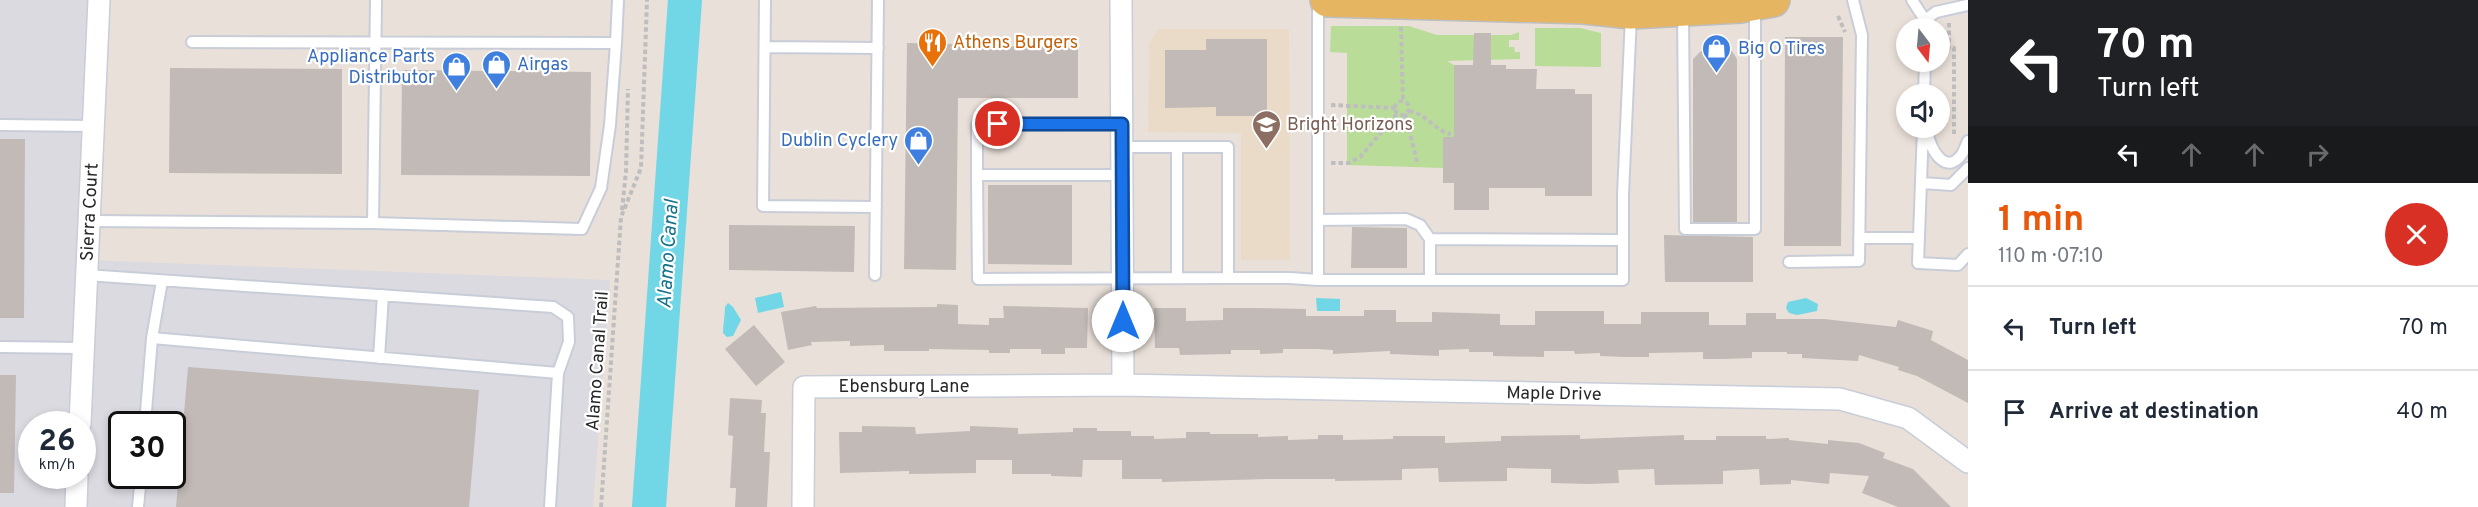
<!DOCTYPE html>
<html lang="en">
<head>
<meta charset="utf-8">
<style>
	:root { --surface:#fff; --page:#f6f6f7; --text:#1f2937; --muted:#747a83; --line:#e0e1e3; --accent:#ea580c }
	body { margin:0; font-family:Overpass,sans-serif; background:var(--page); color:var(--text); height:100vh; display:flex; flex-direction:column; font-size:22px; white-space:nowrap }
	* { box-sizing:border-box; margin:0 }
	p { font-size:20px; color:var(--muted) }
	.icon { flex:none; width:33px; height:33px; fill:none; stroke:currentColor; stroke-width:2; stroke-linecap:round; stroke-linejoin:round }
	.map { position:relative; flex:1; overflow:hidden }
	.side { display:flex; flex-direction:column; background:var(--surface); width:510px }
	.side>* { flex:none }
	.banner { background:#202124; color:#fff; overflow:hidden }
	.needle { width:39px; rotate:164deg }
	.buttons { position:absolute; left:1896px; top:18px; display:grid; gap:12px }
	.buttons a { display:grid; place-items:center; width:54px; height:54px; border-radius:50%; background:var(--surface); box-shadow:0 3px 9px #0003; font-size:30px }
	.speed { position:absolute; left:18px; top:411px; display:flex; gap:12px; font-size:30px; font-weight:700; text-align:center }
	.speed>* { display:grid; place-content:center; width:78px; height:78px; border-radius:50%; background:var(--surface); box-shadow:0 3px 9px #0003; line-height:1 }
	.speed small { font-size:15px; font-weight:400 }
	.speed .limit { border:3px solid #111; border-radius:9px; background:#fff; color:#111 }
	.pin { position:absolute; display:grid; place-items:center; width:51px; height:51px; color:#fff; margin:-26px; border:3px solid #fff; border-radius:50%; box-shadow:0 2px 6px #0007 }
	.me { position:absolute; width:66px; margin:-33px; rotate:0deg; stroke-linejoin:round; filter:drop-shadow(0 0 4px #0008) }
	.turn { display:flex; align-items:center; gap:21px; height:126px; padding:0 30px; font-size:27px }
	.turn .icon { width:78px; height:78px; stroke-width:2.5 }
	.turn b { display:block; font-size:42px; line-height:51px }
	.lanes { display:flex; align-items:center; height:57px; padding:0 30px; background:#0003; justify-content:center; gap:30px; direction:ltr }
	.lanes .off { opacity:.35 }
	.round { display:grid; place-items:center; flex:none; width:63px; height:63px; border-radius:32px; background:var(--page) }
	.head { display:flex; align-items:center; justify-content:space-between; height:102px; padding:0 30px }
	h1 { font-size:36px; font-weight:700; line-height:45px; color:var(--accent) }
	ul { padding:0; list-style:none }
	li { display:flex; align-items:center; gap:18px; height:84px; padding:0 30px; border-top:2px solid var(--line) }
	li div { flex:1 }
	li b { display:block; font-size:22px }
	li em { font-style:normal }
	main { display:flex; flex:1; min-height:0 }
	.map>svg:first-child { display:block }
	.industrial { fill:#dbdae1; fill-rule:evenodd }
	.education { fill:#eadbc9 }
	.green { fill:#b9dd98 }
	.water { fill:#71d6e5 }
	.lines { fill:none; stroke-linecap:round; stroke-linejoin:round }
	.river { stroke:#71d6e5; stroke-width:34 }
	.building { fill:#c1bab6 }
	.lane-casing { stroke:#c8cdd8; stroke-width:14 }
	.street-casing { stroke:#c8cdd8; stroke-width:24 }
	.primary-casing { stroke:#bebebe; stroke-width:36 }
	.path { stroke:#bebebe; stroke-width:4; stroke-dasharray:4.5 3; stroke-linecap:butt }
	.lane { stroke:#fff; stroke-width:10 }
	.street { stroke:#fff; stroke-width:21 }
	.primary { stroke:#e6b561; stroke-width:33 }
	.route-casing { stroke:#114b97; stroke-width:15 }
	.route { stroke:#1a73e8; stroke-width:10 }
	.labels { text-anchor:middle; stroke-width:4.5; stroke-linejoin:round; paint-order:stroke }
	.food-label { font-size:18px; fill:#c56008; stroke:#fff; text-anchor:start }
	.shop-label { font-size:18px; fill:#366cbe; stroke:#fff; text-anchor:start }
	.education-label { font-size:18px; fill:#785e54; stroke:#fff; text-anchor:start }
	.street-label { font-size:18px; fill:#272727; stroke:#fff }
	.water-label { font-size:20px; font-style:italic; fill:#15738c; stroke:#fff }
</style>
</head>
<body>
<main>
<div class="map">
<svg width="1968" height="507" viewBox="0 0 1968 507">
	<rect width="100%" height="100%" fill="#e9e0d9"/>
	<path class="industrial" d="M 0,0 L 99,0 L 88,260 L 610,280 L 593,507 L 0,507 ZM 32,424 L 82,424 L 82,476 L 32,476 ZM 122,424 L 172,424 L 172,476 L 122,476 Z"/>
	<path class="education" d="M 1158,29 L 1289,29 L 1290,260 L 1241,260 L 1241,133 L 1148,132 L 1149,44 Z"/>
	<path class="green" d="M 1331,26 L 1409,26 L 1437,35 L 1511,35 L 1519,32 L 1519,40 L 1509,40 L 1509,47 L 1514,47 L 1515,52 L 1520,52 L 1520,59 L 1447,61 L 1454,65 L 1454,137 L 1443,137 L 1443,168 L 1347,165 L 1347,53 L 1330,52 Z
		M 1535,28 L 1580,28 L 1601,33 L 1601,67 L 1535,66 Z"/>
	<path class="water" d="M 781,292 L 784,307 L 758,313 L 755,298 Z
		M 1316,298 L 1340,299 L 1340,311 L 1317,311 Z
		M 1806,298 L 1818,304 L 1817,311 L 1797,315 L 1789,313 L 1786,308 L 1788,302 Z
		M 728,303 L 733,307 L 741,320 L 733,336 L 727,337 L 723,333 C 723,324 725,316 725,307 Z"/>
	<g class="lines">
		<path class="river" d="M 649,507 L 685,0"/>
	</g>
	<path class="building" d="M 1474,33 L 1491,33 L 1491,65 L 1506,65 L 1506,69 L 1537,69 L 1536,89 L 1575,89 L 1575,94 L 1592,94 L 1592,196 L 1545,196 L 1545,188 L 1489,188 L 1489,210 L 1454,210 L 1454,183 L 1443,183 L 1443,137 L 1454,137 L 1454,65 L 1473,65 Z
		M 1785,37 L 1843,37 L 1841,246 L 1784,246 Z
		M 1206,39 L 1267,39 L 1267,116 L 1216,116 L 1216,107 L 1165,108 L 1165,50 L 1206,50 Z
		M 907,43 L 959,44 L 958,46 L 1078,47 L 1078,98 L 958,98 L 956,270 L 904,269 Z
		M 1701,51 L 1732,51 L 1737,59 L 1737,222 L 1693,222 L 1693,59 Z
		M 170,68 L 342,69 L 342,174 L 169,173 Z
		M 402,70 L 591,72 L 590,176 L 401,175 Z
		M 0,139 L 25,139 L 24,318 L 0,318 Z
		M 988,185 L 1072,185 L 1072,265 L 988,264 Z
		M 729,225 L 855,226 L 854,272 L 729,270 Z
		M 1352,227 L 1407,228 L 1407,268 L 1351,268 Z
		M 1664,235 L 1753,237 L 1753,282 L 1665,282 Z
		M 937,304 L 958,305 L 958,324 L 989,325 L 989,318 L 1004,318 L 1003,306 L 1088,308 L 1087,348 L 1065,348 L 1065,354 L 1041,354 L 1041,349 L 1010,349 L 1010,353 L 989,353 L 989,350 L 929,349 L 929,351 L 884,351 L 884,345 L 850,346 L 850,341 L 811,342 L 812,345 L 788,350 L 781,312 L 816,306 L 817,308 L 937,307 Z
		M 1154,308 L 1186,308 L 1186,321 L 1223,320 L 1223,308 L 1254,308 L 1306,309 L 1306,316 L 1364,316 L 1364,310 L 1396,310 L 1396,322 L 1432,322 L 1432,312 L 1500,314 L 1500,325 L 1535,325 L 1535,311 L 1604,311 L 1604,324 L 1641,324 L 1641,312 L 1709,312 L 1709,325 L 1746,325 L 1746,313 L 1776,313 L 1776,319 L 1824,319 L 1896,327 L 1898,320 L 1933,331 L 1931,340 L 1968,360 L 1968,403 L 1917,376 L 1898,370 L 1899,367 L 1859,355 L 1858,361 L 1802,358 L 1802,354 L 1787,354 L 1787,352 L 1752,352 L 1752,358 L 1724,359 L 1703,359 L 1703,352 L 1649,353 L 1649,357 L 1625,357 L 1600,356 L 1600,353 L 1575,354 L 1574,351 L 1544,351 L 1544,357 L 1493,356 L 1493,352 L 1469,352 L 1469,349 L 1439,350 L 1439,356 L 1390,354 L 1390,351 L 1333,354 L 1333,350 L 1317,349 L 1283,349 L 1283,353 L 1260,354 L 1260,350 L 1231,350 L 1231,354 L 1180,355 L 1179,348 L 1155,348 Z
		M 754,325 L 785,362 L 756,386 L 725,349 Z
		M 188,367 L 479,390 L 469,507 L 176,507 Z
		M 0,375 L 16,375 L 14,493 L 0,493 Z
		M 730,398 L 762,400 L 761,413 L 766,413 L 764,452 L 770,452 L 767,507 L 735,507 L 736,488 L 730,488 L 733,436 L 728,435 Z
		M 862,426 L 915,427 L 916,434 L 970,431 L 970,426 L 1018,428 L 1018,434 L 1073,432 L 1073,428 L 1097,428 L 1097,431 L 1131,431 L 1131,436 L 1154,436 L 1154,439 L 1186,438 L 1186,432 L 1210,432 L 1210,434 L 1258,434 L 1258,437 L 1288,436 L 1288,440 L 1318,439 L 1318,435 L 1343,435 L 1343,440 L 1393,439 L 1393,436 L 1445,436 L 1445,443 L 1501,441 L 1501,436 L 1580,435 L 1580,439 L 1684,435 L 1684,440 L 1716,440 L 1716,436 L 1766,436 L 1766,439 L 1789,438 L 1789,440 L 1828,444 L 1828,440 L 1859,443 L 1885,453 L 1883,458 L 1913,469 L 1951,507 L 1898,507 L 1862,493 L 1869,476 L 1830,473 L 1829,484 L 1791,480 L 1791,484 L 1760,485 L 1759,469 L 1723,471 L 1723,484 L 1655,485 L 1654,469 L 1618,470 L 1619,483 L 1588,484 L 1551,483 L 1551,469 L 1507,468 L 1507,481 L 1439,482 L 1438,468 L 1402,469 L 1402,480 L 1335,481 L 1335,479 L 1268,479 L 1162,482 L 1162,479 L 1122,479 L 1122,460 L 1083,460 L 1082,477 L 1051,476 L 1051,474 L 1012,474 L 1012,460 L 976,460 L 976,473 L 909,474 L 909,471 L 840,473 L 839,432 L 862,432 Z"/>
	<g class="lines">
		<defs>
			<path id="lane" d="M 765,0 L 763,206 L 876,207
				M 1318,0 L 1318,280 L 1623,280 L 1623,194 L 1631,16
				M 1912,0 L 1925,20 L 1925,28
				M 1683,13 L 1685,229 L 1755,229 L 1755,6
				M 1925,20 L 1936,12 L 1968,5
				M 192,42 L 616,43 L 618,0
				M 765,47 L 878,48
				M 1924,94 L 1925,62
				M 1122,124 L 977,125 L 977,175 L 1122,175
				M 0,125 L 94,126
				M 1923,128 L 1918,263 L 1958,265 L 1968,254
				M 1928,134 C 1930,149 1946,177 1962,154 C 1964,151 1966,145 1968,141
				M 1177,147 L 1177,278
				M 977,175 L 978,279 L 1228,278 L 1228,147 L 1122,147
				M 1922,183 L 1951,185 L 1968,168
				M 1318,220 L 1406,219 L 1420,225 L 1430,239
				M 89,221 L 373,223 L 376,0
				M 373,223 L 582,229 L 601,188 L 610,125 L 616,43
				M 1859,238 L 1919,238
				M 1789,262 L 1859,261 L 1862,35 L 1853,0
				M 86,275 L 553,307 L 568,317 L 569,342 L 558,373
				M 875,275 L 878,0
				M 1228,278 L 1290,278 L 1318,280
				M 1430,280 L 1430,239 L 1623,240
				M 152,338 L 162,281
				M 0,347 L 83,348
				M 379,358 L 383,295
				M 145,424 L 152,338 L 558,373 L 550,507
				M 138,507 L 141,476"/>
			<path id="street" d="M 1121,0 L 1123,385
				M 80,424 L 99,0
				M 76,507 L 77,476
				M 803,507 L 804,387 L 1123,385 L 1840,399 L 1908,418 L 1968,462"/>
			<path id="primary" d="M 1327,0 L 1584,7 L 1631,12 L 1740,6 L 1773,0"/>
		</defs>
		<use href="#lane" class="lane-casing"/>
		<use href="#street" class="street-casing"/>
		<use href="#primary" class="primary-casing"/>
		<path class="path" d="M 1838,16 L 1845,32
			M 1949,23 L 1949,49 L 1954,48 L 1954,136
			M 1401,27 L 1403,101
			M1395 108a7 7 0 1 1 14 0a7 7 0 1 1-14 0Z
			M 1331,105 L 1395,108
			M 1409,111 C 1428,114 1434,131 1451,134
			M 1405,114 L 1418,165
			M 1331,163 L 1349,163 L 1360,157 L 1398,113
			M 622,210 L 626,171 L 628,89
			M 601,507 L 621,217 L 641,168 L 647,0"/>
		<use href="#lane" class="lane"/>
		<use href="#street" class="street"/>
		<use href="#primary" class="primary"/>
	</g>
	<g class="lines">
		<defs>
			<path id="route" d="M 998,124 L 1122,124 L 1123,321"/>
		</defs>
		<use href="#route" class="route-casing"/>
		<use href="#route" class="route"/>
	</g>
	<defs>
		<symbol id="restaurant-pin" viewBox="-11 -11 22 30"><path d="M0 17L-7.5 6A9.5 9.5 0 1 1 7.5 6Z" fill="#e8710a" stroke="#fff"/><path d="M-5-6h1v4h1v-4h1v4h1v-4h1v5L-1.5 .5V6h-2V.5L-5-1ZM5-6V6H3V1.5H1.5Q1.5-4 5-6Z" fill="#fff"/></symbol>
		<symbol id="shop-pin" viewBox="-11 -11 22 30"><path d="M0 17L-7.5 6A9.5 9.5 0 1 1 7.5 6Z" fill="#3f7fe0" stroke="#fff"/><path d="M-5-2.5h2.3a2.7 3.5 0 0 1 5.4 0H5L5.5 6h-11ZM-1.5-2.5h3a1.5 2.3 0 0 0-3 0Z" fill="#fff"/></symbol>
		<symbol id="school-pin" viewBox="-11 -11 22 30"><path d="M0 17L-7.5 6A9.5 9.5 0 1 1 7.5 6Z" fill="#8d6e63" stroke="#fff"/><path d="M0-5L7-2L0 1L-7-2ZM-4 1L0 2.5L4 1V4Q0 6-4 4Z" fill="#fff"/></symbol>
	</defs>
	<g fill-rule="evenodd">
		<use href="#restaurant-pin" x="916" y="26" width="33" height="45"/>
		<use href="#shop-pin" x="1700" y="32" width="33" height="45"/>
		<use href="#shop-pin" x="480" y="48" width="33" height="45"/>
		<use href="#shop-pin" x="440" y="50" width="33" height="45"/>
		<use href="#school-pin" x="1250" y="108" width="33" height="45"/>
		<use href="#shop-pin" x="902" y="124" width="33" height="45"/>
	</g>
	<g class="labels">
		<g class="food-label">
			<text x="953" y="48">Athens Burgers</text>
		</g>
		<g class="shop-label">
			<text x="1738" y="54">Big O Tires</text>
			<text x="435" y="62" text-anchor="end">Appliance Parts<tspan x="435" dy="21">Distributor</tspan></text>
			<text x="517" y="70">Airgas</text>
			<text x="898" y="146" text-anchor="end">Dublin Cyclery</text>
		</g>
		<g class="education-label">
			<text x="1287" y="130">Bright Horizons</text>
		</g>
		<g class="street-label">
			<text transform="translate(89 212) rotate(-87)" y="6">Sierra Court</text>
			<text transform="translate(597 361) rotate(-86)" y="6">Alamo Canal Trail</text>
			<text x="904" y="392">Ebensburg Lane</text>
			<text transform="translate(1554 393) rotate(1)" y="6">Maple Drive</text>
		</g>
		<g class="water-label">
			<text transform="translate(667 254) rotate(-86)" y="7">Alamo Canal</text>
		</g>
	</g>
</svg>
<div class="buttons">
<a><svg class="needle" viewBox="-14 -14 28 28"><path d="M0-13l5 13h-10z" fill="#e53935"/><path d="M0 13l5-13h-10z" fill="#747a83"/></svg></a>
<a><svg class="icon" aria-label="sound" viewBox="0 0 24 24"><path d="M4 9h4l5-4v14l-5-4H4zM17 9q2 3 0 6"/></svg></a>
</div>
<div class="speed"><div>26<small>km/h</small></div><div class="limit">30</div></div>
<div class="pin" style="left:998px;top:124px;background:#d93025"><svg class="icon" aria-label="arrive" viewBox="0 0 24 24"><path d="M6 21V4h12l-3 4 3 4H6"/></svg></div>
<svg class="me" style="left:1123px;top:321px" viewBox="-20 -20 40 40"><circle r="19" fill="#fff"/><path d="M0-13L10 11 0 6-10 11z" fill="#1a73e8"/></svg>
</div>
<section class="side">
<div class="banner">
<div class="turn"><svg class="icon" aria-label="left" viewBox="0 0 24 24"><path d="M17 20v-9H6M10 6l-5 5 5 5"/></svg><div><b>70 m</b>Turn left</div></div>
<div class="lanes"><svg class="icon" aria-label="left" viewBox="0 0 24 24"><path d="M17 20v-9H6M10 6l-5 5 5 5"/></svg><svg class="icon off" aria-label="ahead" viewBox="0 0 24 24"><path d="M12 20V5M6 11l6-6 6 6"/></svg><svg class="icon off" aria-label="ahead" viewBox="0 0 24 24"><path d="M12 20V5M6 11l6-6 6 6"/></svg><svg class="icon off" aria-label="right" viewBox="0 0 24 24"><path d="M7 20v-9h11M14 6l5 5-5 5"/></svg></div>
</div>
<div class="head"><div><h1>1 min</h1><p>110 m · 07:10</p></div><a class="round" style="background:#d93025;color:#fff"><svg class="icon" aria-label="close" viewBox="0 0 24 24"><path d="M6 6l12 12M18 6L6 18"/></svg></a></div>
<ul>
<li><svg class="icon" aria-label="left" viewBox="0 0 24 24"><path d="M17 20v-9H6M10 6l-5 5 5 5"/></svg><div><b>Turn left</b></div><em>70 m</em></li>
<li><svg class="icon" aria-label="arrive" viewBox="0 0 24 24"><path d="M6 21V4h12l-3 4 3 4H6"/></svg><div><b>Arrive at destination</b></div><em>40 m</em></li>
</ul>
</section>
</main>
</body>
</html>
